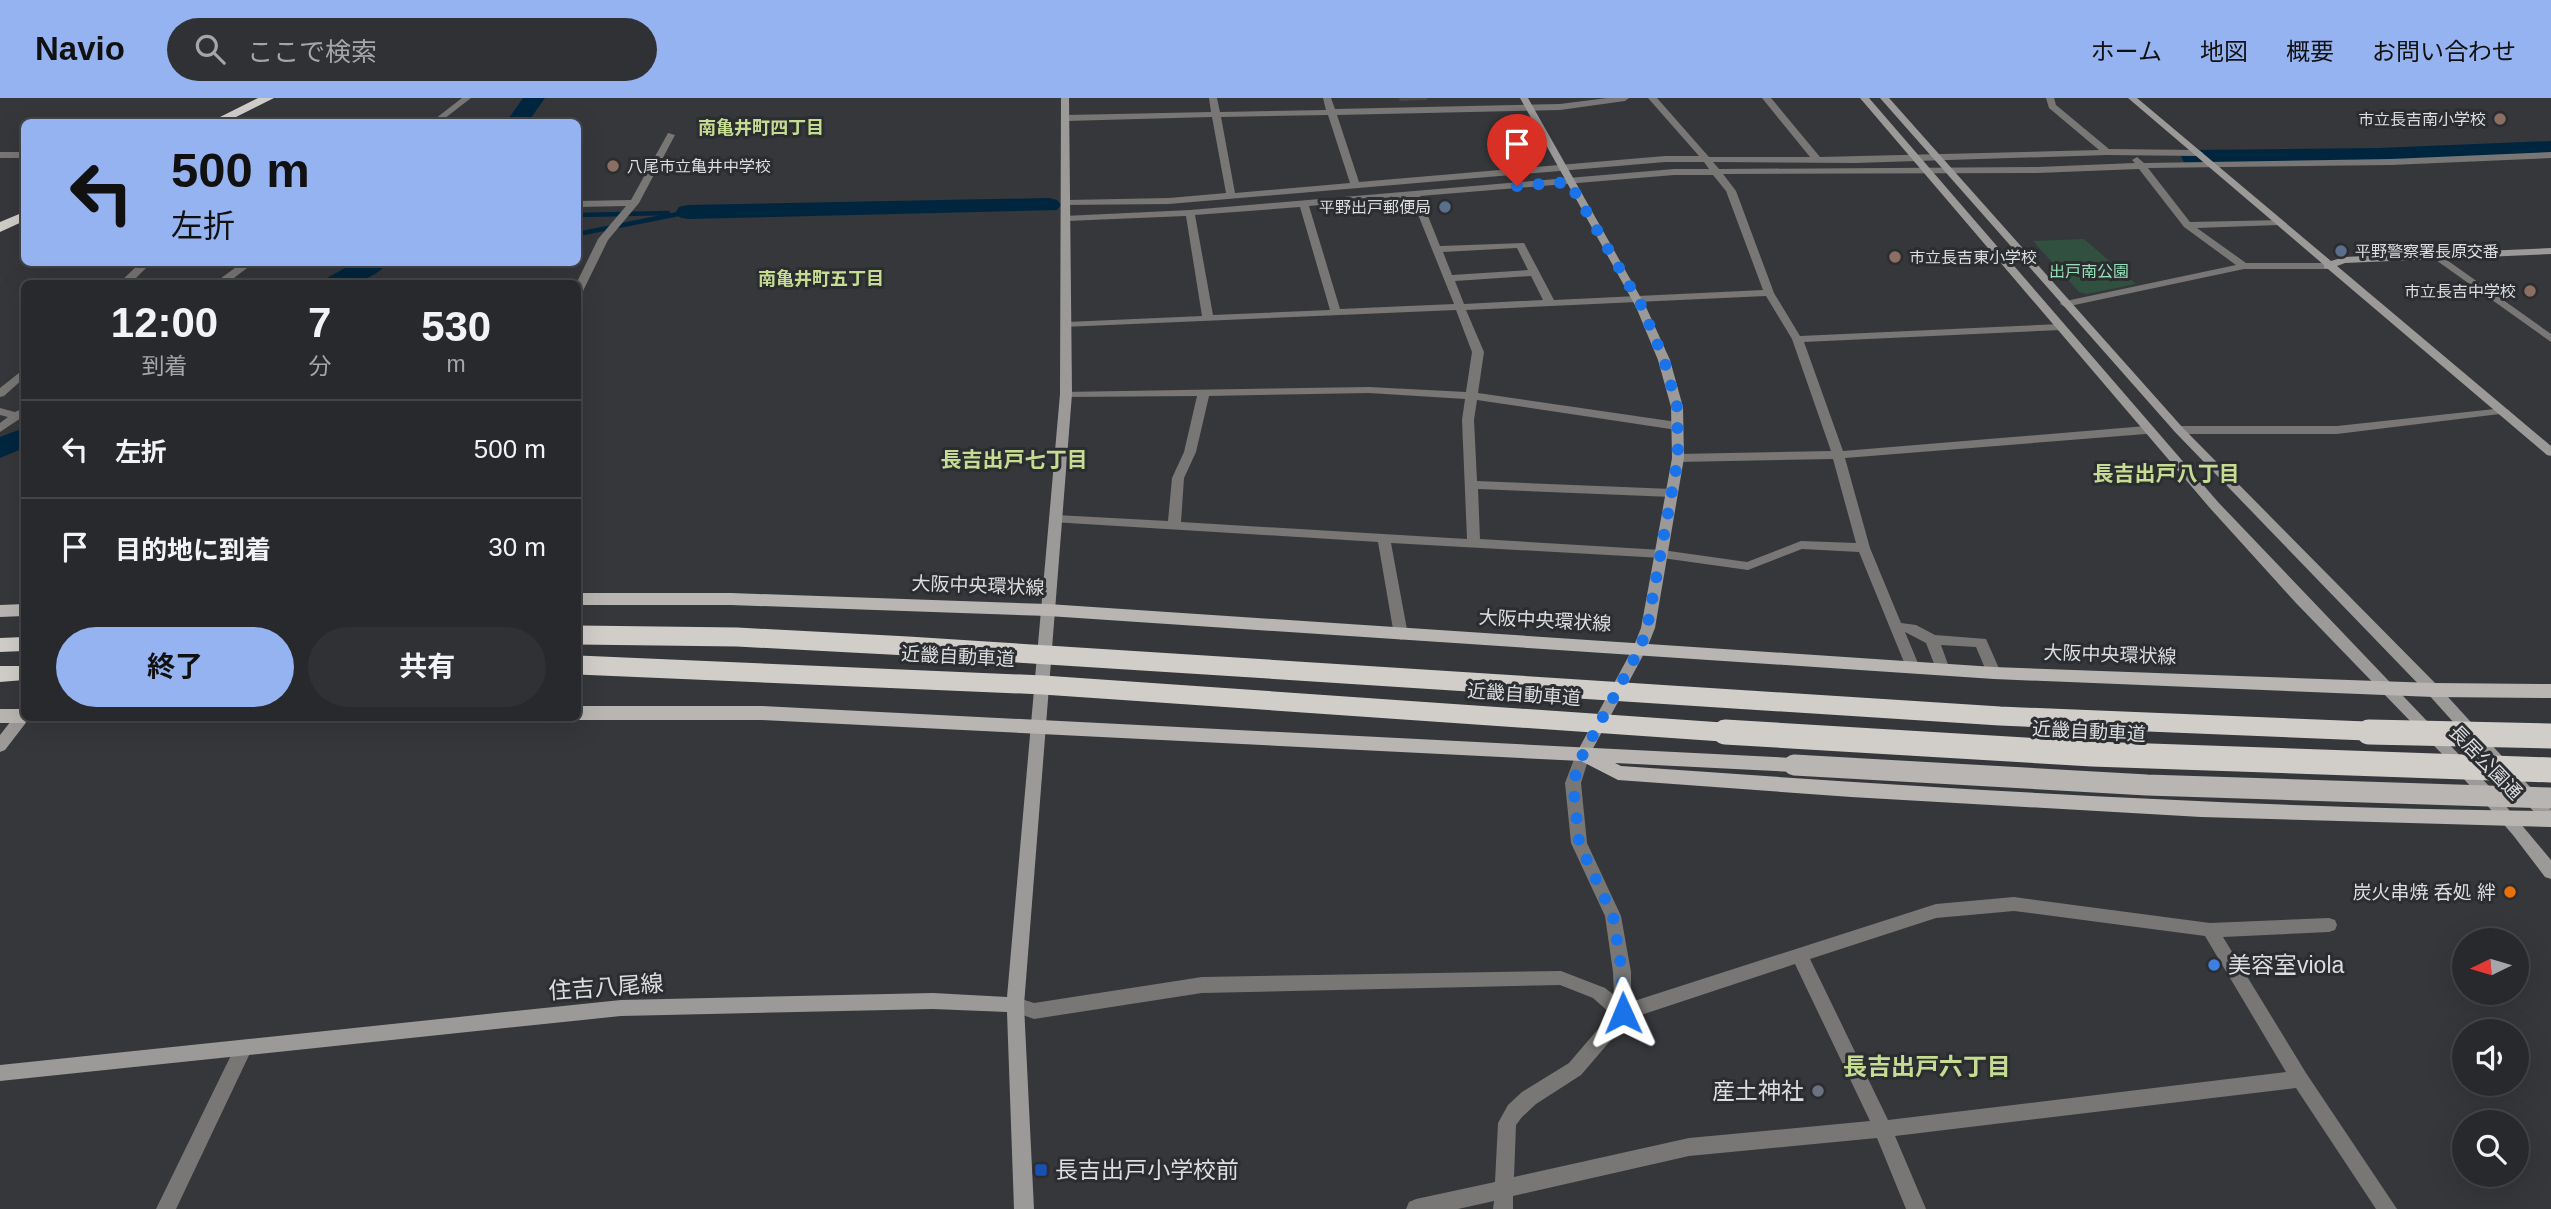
<!DOCTYPE html>
<html lang="ja">
<head>
<meta charset="utf-8">
<style>
	:root { --surface:#28292c; --page:#303134; --text:#f1f3f6; --muted:#a5a6a9; --line:#444548; --accent:#95b2f1 }
	body { margin:0; font-family:Arial,"Noto Sans JP",sans-serif; background:var(--page); color:var(--text); height:100vh; display:flex; flex-direction:column; font-size:26px; white-space:nowrap }
	* { box-sizing:border-box; margin:0 }
	p { font-size:23px; color:var(--muted) }
	.icon { flex:none; width:38px; height:38px; fill:none; stroke:currentColor; stroke-width:2; stroke-linecap:round; stroke-linejoin:round }
	.map { position:relative; flex:1; overflow:hidden }
	.details { position:absolute; left:21px; top:182px; width:560px; height:441px; display:flex; flex-direction:column; background:var(--surface); border-radius:10px; box-shadow:0 7px 28px #0002,0 0 0 2px var(--line) }
	.details>* { flex:none }
	.top-card { position:absolute; left:21px; top:21px; width:560px; height:147px; border-radius:10px; box-shadow:0 7px 28px #0002,0 0 0 2px var(--line); background:#95b2f1; color:#111; overflow:hidden }
	.needle { width:46px; rotate:265deg }
	.controls { position:absolute; left:2452px; top:830px; display:grid; gap:14px }
	.controls a { display:grid; place-items:center; width:77px; height:77px; border-radius:50%; background:var(--surface); box-shadow:0 7px 28px #0002,0 0 0 2px var(--line); font-size:35px }
	.pin { position:absolute; display:grid; place-items:center; width:60px; height:60px; color:#fff; margin:-72px -30px; border-radius:50% 50% 50% 0; rotate:-45deg; box-shadow:0 0 7px #0007 }
	.pin .icon { rotate:45deg }
	.me { position:absolute; width:77px; margin:-38px; rotate:359deg; stroke-linejoin:round; filter:drop-shadow(0 0 5px #0008) }
	.turn { display:flex; align-items:center; gap:24px; height:147px; padding:0 35px; font-size:32px }
	.turn .icon { width:91px; height:91px; stroke-width:2.5 }
	.turn b { display:block; font-size:49px; line-height:60px }
	.eta { display:flex; justify-content:space-evenly; align-items:center; height:119px; text-align:center }
	.eta b { font-size:42px; font-weight:700; line-height:49px }
	.button { display:flex; gap:14px; margin-top:auto; padding:14px 35px }
	.button a { flex:1; height:80px; border-radius:42px; background:var(--accent); color:#111; font-size:28px; font-weight:700; line-height:80px; text-align:center }
	.button a+a { background:var(--page); color:var(--text) }
	ul { padding:0; list-style:none }
	li { display:flex; align-items:center; gap:21px; height:98px; padding:0 35px; border-top:2px solid var(--line) }
	li div { flex:1 }
	li b { display:block; font-size:26px }
	li em { font-style:normal }
	header { display:flex; align-items:center; gap:42px; box-sizing:border-box; height:98px; padding:0 35px; background:var(--accent); color:#111 }
	header strong { font-size:33px }
	nav { display:flex; gap:38px; margin-inline-start:auto; font-size:24px }
	.search { width:490px; height:63px; background:var(--page); display:flex; align-items:center; gap:18px; box-sizing:border-box; padding:0 24px; border-radius:38px; color:var(--muted); font-size:26px }
	.map>svg:first-child { display:block }
	.green { fill:#325040 }
	.lines { fill:none; stroke-linecap:round; stroke-linejoin:round }
	.stream { stroke:#00263f; stroke-width:4.5 }
	.river { fill:#00263f; fill-rule:evenodd }
	.street { fill:#787775; fill-rule:evenodd }
	.secondary { fill:#9c9a98; fill-rule:evenodd }
	.primary { fill:#b8b5b2; fill-rule:evenodd }
	.highway { fill:#d1ceca; fill-rule:evenodd }
	.primary-bridge { stroke:#b8b5b2; stroke-width:21 }
	.highway-bridge-far1 { stroke:#d1ceca; stroke-width:19 }
	.highway-bridge { stroke:#d1ceca; stroke-width:25 }
	.wall { fill:#4a4745 }
	.route { stroke:#1a73e8; stroke-width:12; stroke-dasharray:0 21.6 }
	.education-dot { fill:#8d6e63; stroke:#2b2d30; stroke-width:2.5 }
	.service-dot { fill:#5c6f8a; stroke:#2b2d30; stroke-width:2.5 }
	.food-dot { fill:#e8710a; stroke:#2b2d30; stroke-width:2.5 }
	.shop-dot { fill:#3f7fe0; stroke:#2b2d30; stroke-width:2.5 }
	.worship-dot { fill:#6b7280; stroke:#2b2d30; stroke-width:2.5 }
	.transit-dot { fill:#1a4fb4; stroke:#2b2d30; stroke-width:2.5 }
	.labels { text-anchor:middle; stroke-width:6; stroke-linejoin:round; paint-order:stroke }
	.far-poi-label { font-size:16px; fill:#dbdddf; stroke:#2b2d30; text-anchor:end }
	.far-park-label { font-size:16px; fill:#95e0b8; stroke:#2b2d30 }
	.far-neighbourhood-label { font-size:18px; font-weight:bold; fill:#c5dc92; stroke:#2b2d30 }
	.street-label { font-size:19px; fill:#dbdddf; stroke:#2b2d30 }
	.poi-label { font-size:19px; fill:#dbdddf; stroke:#2b2d30; text-anchor:end }
	.neighbourhood-label { font-size:21px; font-weight:bold; fill:#c5dc92; stroke:#2b2d30 }
	.near-poi-label { font-size:23px; fill:#dbdddf; stroke:#2b2d30; text-anchor:start }
	.near-street-label { font-size:23px; fill:#dbdddf; stroke:#2b2d30 }
	.near-neighbourhood-label { font-size:24px; font-weight:bold; fill:#c5dc92; stroke:#2b2d30 }
</style>
</head>
<body>
<header>
<strong>Navio</strong>
<div class="search"><svg class="icon" aria-label="search" viewBox="0 0 24 24"><circle cx="10" cy="10" r="6"/><path d="M15 15l6 6"/></svg>ここで検索</div>
<nav><a>ホーム</a><a>地図</a><a>概要</a><a>お問い合わせ</a></nav>
</header>
<div class="map">
<svg width="2551" height="1111" viewBox="0 0 2551 1111">
	<rect width="100%" height="100%" fill="#35373a"/>
	<path class="green" d="M 2084,141 L 2130,181 L 2136,186 L 2087,196 L 2079,194 L 2033,143 Z"/>
	<g class="lines">
		<path class="stream" d="M 578,117 L 668,115
			M 578,136 L 688,114"/>
		<path class="river" d="M 523,0 L 545,0 L 528,24 L 506,24 Z
			M 2551,43 L 2551,57 L 2378,64 L 2192,66 L 2184,64 L 2181,59 L 2184,54 L 2192,52 L 2378,50 Z
			M 1049,100 L 1057,102 L 1061,107 L 1057,112 L 688,121 L 679,119 L 676,114 L 679,109 L 688,107 Z
			M 356,164 L 388,164 C 373,185 344,186 321,186 L 325,181 Z
			M 24,330 L 24,350 L 0,360 L 0,339 Z"/>
		<path class="street" d="M 462,0 L 471,0 L 440,24 L 431,24 Z
			M 1209,0 L 1217,0 L 1220,14 L 1326,12 L 1323,0 L 1331,0 L 1335,11 L 1560,6 L 1607,0 L 1629,0 L 1625,3 L 1560,12 L 1337,17 L 1359,84 L 1665,58 L 1699,58 L 1648,0 L 1657,0 L 1709,59 L 1810,59 L 1762,0 L 1771,0 L 1820,59 L 2099,52 L 2049,10 L 2046,0 L 2054,0 L 2056,7 L 2109,51 L 2198,52 L 2203,55 L 2198,58 L 2107,57 L 1855,65 L 1713,64 L 1719,71 L 2037,69 L 2135,65 L 2132,62 L 2137,59 L 2144,65 L 2391,61 L 2551,54 L 2551,60 L 2391,67 L 2148,70 L 2190,124 L 2282,122 L 2282,126 L 2279,127 L 2197,130 L 2246,165 L 2328,165 L 2333,168 L 2328,171 L 2244,171 L 2065,209 L 2060,206 L 2061,204 L 2236,167 L 2184,129 L 2139,71 L 2037,75 L 1723,76 L 1736,93 L 1774,195 L 1800,238 L 2061,226 L 2066,229 L 2061,232 L 1804,244 L 1843,353 L 2146,328 L 2152,332 L 2146,336 L 1845,360 L 1870,450 L 1901,525 L 1916,527 L 1935,537 L 1986,541 L 2001,575 L 1994,580 L 1987,575 L 1976,549 L 1941,547 L 1950,572 L 1943,577 L 1938,576 L 1926,545 L 1905,534 L 1920,570 L 1913,575 L 1908,574 L 1859,454 L 1802,451 L 1748,472 L 1662,460 L 1391,445 L 1408,537 L 1401,542 L 1394,537 L 1378,444 L 1052,424 L 1050,421 L 1056,417 L 1168,423 L 1172,380 L 1184,354 L 1197,298 L 1066,299 L 1062,298 L 1062,294 L 1369,289 L 1466,294 L 1472,254 L 1456,212 L 1063,229 L 1063,225 L 1067,224 L 1202,218 L 1186,118 L 1067,123 L 1064,122 L 1064,118 L 1190,112 L 1674,71 L 1709,71 L 1704,64 L 1665,64 L 1169,106 L 1064,107 L 1062,105 L 1067,102 L 1169,100 L 1226,95 L 1212,19 L 1066,23 L 1062,20 L 1066,17 L 1211,14 ZM 1328,17 L 1350,85 L 1235,95 L 1221,19 ZM 1674,77 L 1713,77 L 1726,93 L 1763,192 L 1554,202 L 1524,145 L 1440,148 L 1420,98 ZM 1411,99 L 1454,206 L 1340,211 L 1309,108 ZM 1300,109 L 1330,212 L 1213,217 L 1195,117 ZM 1517,150 L 1528,172 L 1452,177 L 1443,154 ZM 1531,178 L 1543,202 L 1464,206 L 1455,183 ZM 1766,198 L 1792,241 L 1831,353 L 1678,356 L 1672,360 L 1678,364 L 1833,361 L 1856,445 L 1801,443 L 1747,464 L 1662,452 L 1480,441 L 1478,391 L 1672,399 L 1678,395 L 1672,391 L 1477,383 L 1474,322 L 1477,302 L 1677,332 L 1683,328 L 1677,324 L 1478,295 L 1484,254 L 1466,212 ZM 1369,295 L 1465,301 L 1462,322 L 1467,441 L 1181,424 L 1184,380 L 1196,354 L 1209,298 Z
			M 668,35 L 675,37 L 639,105 L 608,142 L 583,193 L 578,196 L 576,186 L 598,141 L 626,108 L 578,109 L 578,103 L 631,102 Z
			M 0,54 L 24,54 L 24,60 L 0,60 Z
			M 2437,155 L 2551,236 L 2551,244 L 2433,160 L 2432,158 Z
			M 141,164 L 152,164 L 130,186 L 118,186 Z
			M 243,164 L 255,164 L 226,186 L 213,186 Z
			M 24,271 L 24,280 L 4,298 L 0,299 L 0,290 Z
			M 0,310 L 15,314 L 24,310 L 24,318 L 0,334 L 0,325 L 8,319 L 0,317 Z
			M 2504,310 L 2510,313 L 2508,315 L 2337,336 L 2179,336 L 2173,332 L 2179,328 L 2337,328 Z
			M 1583,650 L 1588,652 L 1590,656 L 1581,685 L 1587,745 L 1621,818 L 1631,874 L 1631,904 L 1936,806 L 2014,799 L 2210,825 L 2329,820 L 2335,822 L 2337,827 L 2335,832 L 2329,834 L 2223,839 L 2306,975 L 2397,1111 L 2376,1111 L 2296,990 L 1895,1038 L 1926,1111 L 1906,1111 L 1877,1040 L 1689,1058 L 1513,1098 L 1513,1111 L 1493,1111 L 1494,1103 L 1458,1111 L 1406,1111 L 1409,1104 L 1416,1101 L 1495,1084 L 1498,1025 L 1508,1007 L 1522,994 L 1569,965 L 1611,916 L 1593,900 L 1560,887 L 1202,895 L 1034,921 L 1009,912 L 1006,907 L 1009,902 L 1015,899 L 1034,905 L 1202,879 L 1561,873 L 1605,890 L 1614,897 L 1613,874 L 1605,818 L 1571,745 L 1565,685 L 1576,656 L 1578,652 ZM 2014,813 L 2205,838 L 2286,974 L 1888,1022 L 1810,861 L 1936,820 ZM 1795,866 L 1870,1023 L 1689,1040 L 1514,1079 L 1516,1027 L 1522,1019 L 1536,1006 L 1581,977 L 1629,921 Z
			M 243,943 L 249,945 L 252,951 L 176,1111 L 156,1111 L 237,945 Z"/>
		<path class="secondary" d="M 1061,0 L 1069,0 L 1072,296 L 1024,907 L 1034,1111 L 1014,1111 L 1007,914 L 933,911 L 621,918 L 0,983 L 0,967 L 621,902 L 933,895 L 1007,899 L 1060,296 Z
			M 1520,0 L 1528,0 L 1646,209 L 1670,262 L 1683,309 L 1684,360 L 1655,530 L 1647,550 L 1590,656 L 1588,660 L 1578,660 L 1576,656 L 1633,550 L 1641,530 L 1672,360 L 1671,309 L 1658,262 L 1636,209 Z
			M 1860,0 L 1869,0 L 2218,404 L 2489,688 L 2551,762 L 2551,781 L 2545,779 L 2513,737 L 2443,657 L 2296,505 L 2209,409 Z
			M 1880,0 L 1889,0 L 2183,330 L 2438,588 L 2551,712 L 2551,728 L 2545,726 L 2428,596 L 2175,334 Z
			M 2128,0 L 2137,0 L 2331,163 L 2344,159 L 2551,150 L 2551,156 L 2345,165 L 2337,168 L 2551,348 L 2551,358 L 2547,357 L 2328,171 L 2324,170 L 2324,167 Z
			M 24,613 L 24,620 L 29,620 L 28,622 L 5,652 L 0,654 L 0,637 L 18,614 Z"/>
		<path class="primary" d="M 578,495 L 731,495 L 1048,506 L 1994,569 L 2433,585 L 2551,586 L 2551,600 L 2433,599 L 1994,581 L 1048,518 L 731,507 L 578,507 Z
			M 24,506 L 24,518 L 0,519 L 0,507 Z
			M 578,608 L 762,608 L 1794,660 L 1801,662 L 1803,667 L 1801,672 L 1794,674 L 1615,665 L 1621,668 C 1931,690 2240,710 2551,713 L 2551,729 L 2201,719 L 1851,699 L 1618,682 L 1581,663 L 762,622 L 578,622 L 571,620 L 578,620 Z
			M 0,611 L 24,611 L 24,620 L 32,620 L 24,625 L 0,625 Z"/>
		<path class="highway" d="M 258,0 L 274,0 L 226,24 L 210,24 Z
			M 24,114 L 24,123 L 0,134 L 0,124 Z
			M 24,539 L 24,553 L 0,554 L 0,540 Z
			M 0,568 L 24,568 L 24,582 L 0,584 Z"/>
		<path class="primary-bridge" d="M 1794,667 L 2147,687 L 2551,700"/>
		<path class="highway-bridge-far1" d="M 578,537 L 737,539 L 908,548 L 2000,618 L 2441,636
			M 578,567 L 1043,587 L 1751,636"/>
		<path class="highway-bridge" d="M 1725,634 L 2092,656 L 2551,672
			M 2369,634 L 2551,638"/>
	</g>
	<path class="wall" d="M 1399,0 L 1427,0 L 1427,2 L 1400,3 Z"/>
	<g class="lines">
		<path class="route" d="M 1517,88 L 1569,84 L 1642,209 L 1664,262 L 1677,309 L 1678,360 L 1647,530 L 1640,550 L 1583,656 L 1573,685 L 1579,745 L 1613,818 L 1622,874 L 1623,915"/>
	</g>
	<g class="education-dot">
		<circle cx="2500" cy="21" r="7"/>
		<circle cx="613" cy="68" r="7"/>
		<circle cx="1895" cy="159" r="7"/>
		<circle cx="2530" cy="193" r="7"/>
	</g>
	<g class="service-dot">
		<circle cx="1445" cy="109" r="7"/>
		<circle cx="2341" cy="153" r="7"/>
	</g>
	<circle class="food-dot" cx="2510" cy="794" r="7"/>
	<circle class="shop-dot" cx="2214" cy="867" r="7"/>
	<circle class="worship-dot" cx="1818" cy="993" r="7"/>
	<rect class="transit-dot" x="1034" y="1065" width="14" height="14" rx="3.5"/>
	<g class="labels">
		<g class="far-poi-label">
			<text x="2486" y="27">市立長吉南小学校</text>
			<text x="627" y="74" text-anchor="start">八尾市立亀井中学校</text>
			<text x="1431" y="115">平野出戸郵便局</text>
			<text x="2355" y="159" text-anchor="start">平野警察署長原交番</text>
			<text x="1909" y="165" text-anchor="start">市立長吉東小学校</text>
			<text x="2516" y="199">市立長吉中学校</text>
		</g>
		<g class="far-park-label">
			<text x="2089" y="179">出戸南公園</text>
		</g>
		<g class="far-neighbourhood-label">
			<text x="761" y="36">南亀井町四丁目</text>
			<text x="821" y="187">南亀井町五丁目</text>
		</g>
		<g class="street-label">
			<text transform="translate(978 487) rotate(2)" y="7">大阪中央環状線</text>
			<text transform="translate(1545 522) rotate(3)" y="7">大阪中央環状線</text>
			<text transform="translate(2110 556) rotate(2)" y="7">大阪中央環状線</text>
			<text transform="translate(958 558) rotate(3)" y="7">近畿自動車道</text>
			<text transform="translate(1524 596) rotate(4)" y="7">近畿自動車道</text>
			<text transform="translate(2089 633) rotate(3)" y="7">近畿自動車道</text>
			<text transform="translate(2486 664) rotate(46)" y="7">長居公園通</text>
		</g>
		<g class="poi-label">
			<text x="2496" y="801">炭火串焼 呑処 絆</text>
		</g>
		<g class="neighbourhood-label">
			<text x="1014" y="369">長吉出戸七丁目</text>
			<text x="2166" y="383">長吉出戸八丁目</text>
		</g>
		<g class="near-poi-label">
			<text x="2228" y="875">美容室viola</text>
			<text x="1804" y="1001" text-anchor="end">産土神社</text>
			<text x="1055" y="1080">長吉出戸小学校前</text>
		</g>
		<g class="near-street-label">
			<text transform="translate(606 889) rotate(-4)" y="8">住吉八尾線</text>
		</g>
		<g class="near-neighbourhood-label">
			<text x="1927" y="977">長吉出戸六丁目</text>
		</g>
	</g>
</svg>
<div class="controls">
<a><svg class="needle" viewBox="-14 -14 28 28"><path d="M0-13l5 13h-10z" fill="#e53935"/><path d="M0 13l5-13h-10z" fill="#a5a6a9"/></svg></a>
<a><svg class="icon" aria-label="sound" viewBox="0 0 24 24"><path d="M4 9h4l5-4v14l-5-4H4zM17 9q2 3 0 6"/></svg></a>
<a><svg class="icon" aria-label="search" viewBox="0 0 24 24"><circle cx="10" cy="10" r="6"/><path d="M15 15l6 6"/></svg></a>
</div>
<div class="pin" style="left:1517px;top:88px;background:#d93025"><svg class="icon" aria-label="arrive" viewBox="0 0 24 24"><path d="M6 21V4h12l-3 4 3 4H6"/></svg></div>
<svg class="me" style="left:1623px;top:915px" viewBox="-20 -20 40 40"><path d="M0-17L14 15 0 8-14 15z" fill="#1a73e8" stroke="#fff" stroke-width="4"/></svg>
<div class="top-card">
<div class="turn"><svg class="icon" aria-label="left" viewBox="0 0 24 24"><path d="M17 20v-9H6M10 6l-5 5 5 5"/></svg><div><b>500 m</b>左折</div></div>
</div>
<section class="details">
<div class="eta">
<div><b>12:00</b><p>到着</p></div>
<div><b>7</b><p>分</p></div>
<div><b>530</b><p>m</p></div>
</div>
<ul>
<li><svg class="icon" aria-label="left" viewBox="0 0 24 24"><path d="M17 20v-9H6M10 6l-5 5 5 5"/></svg><div><b>左折</b></div><em>500 m</em></li>
<li><svg class="icon" aria-label="arrive" viewBox="0 0 24 24"><path d="M6 21V4h12l-3 4 3 4H6"/></svg><div><b>目的地に到着</b></div><em>30 m</em></li>
</ul>
<div class="button"><a>終了</a><a>共有</a></div>
</section>
</div>
</body>
</html>
